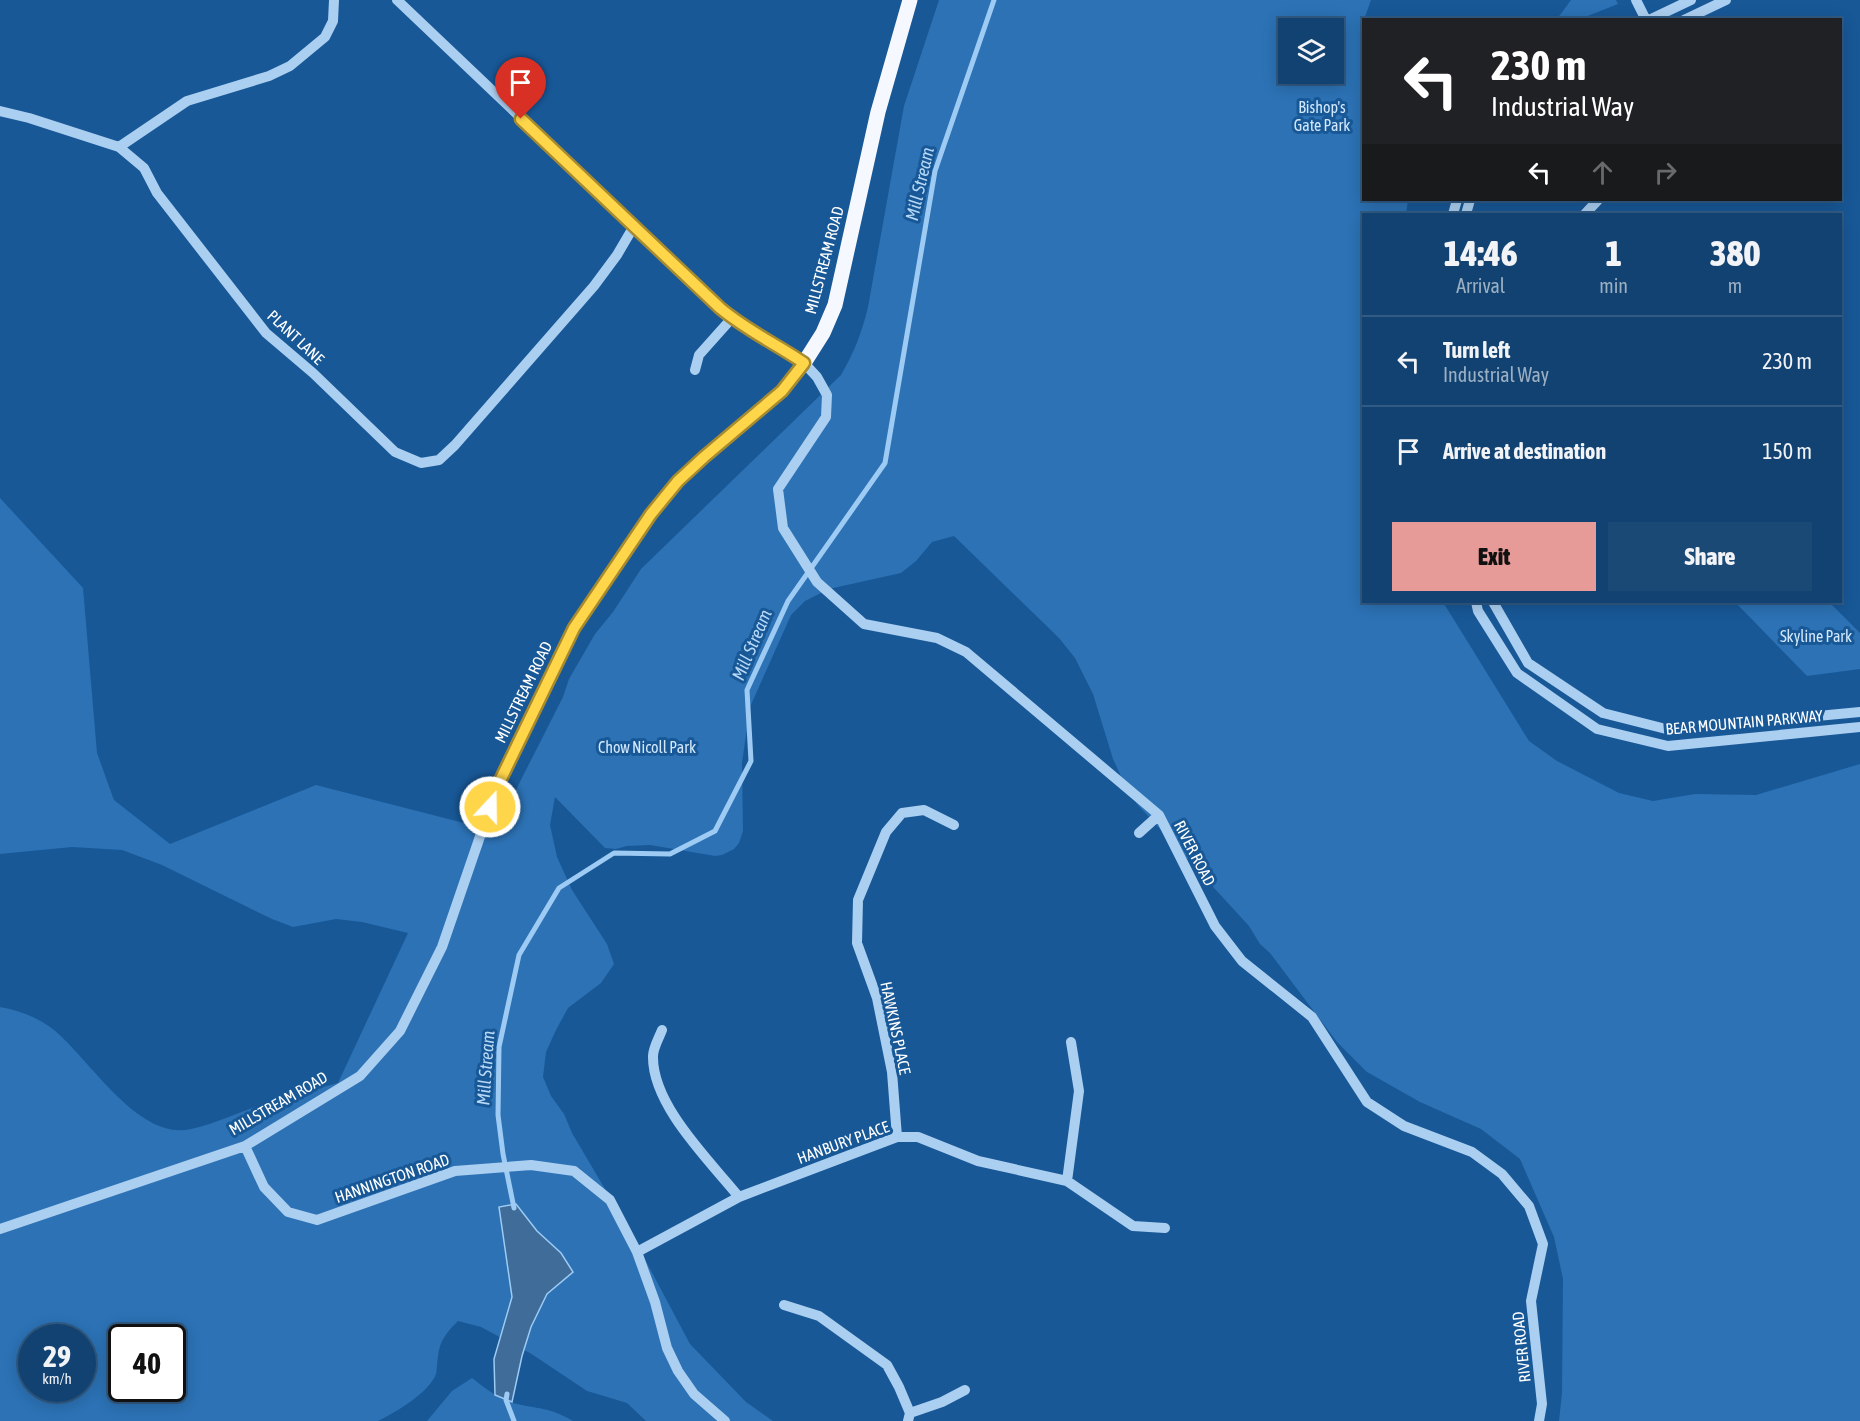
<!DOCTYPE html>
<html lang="en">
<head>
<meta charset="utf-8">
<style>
	:root { --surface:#124271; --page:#1b4976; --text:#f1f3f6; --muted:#9cb0c3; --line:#315b84; --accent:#e69b98 }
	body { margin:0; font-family:"Asap Condensed",sans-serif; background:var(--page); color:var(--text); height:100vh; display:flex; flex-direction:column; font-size:22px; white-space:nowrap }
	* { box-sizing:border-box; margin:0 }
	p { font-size:20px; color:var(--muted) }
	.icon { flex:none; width:33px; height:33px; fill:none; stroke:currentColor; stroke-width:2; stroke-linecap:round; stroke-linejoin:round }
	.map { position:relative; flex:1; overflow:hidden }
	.side { position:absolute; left:1362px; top:213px; width:480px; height:390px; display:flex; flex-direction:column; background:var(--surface); border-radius:0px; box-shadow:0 3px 15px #0003,0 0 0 2px var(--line) }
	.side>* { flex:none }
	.hud { position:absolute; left:1362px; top:18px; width:480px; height:183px; border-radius:0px; box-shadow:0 3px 15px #0003,0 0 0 2px var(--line); background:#202124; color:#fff; overflow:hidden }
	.tools { position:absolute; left:1278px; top:18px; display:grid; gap:12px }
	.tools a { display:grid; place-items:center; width:66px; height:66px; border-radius:0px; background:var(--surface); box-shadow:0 3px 15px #0003,0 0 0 2px var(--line); font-size:30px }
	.speed { position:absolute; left:18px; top:1324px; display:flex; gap:12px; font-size:30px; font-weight:700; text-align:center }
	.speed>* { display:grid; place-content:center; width:78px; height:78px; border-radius:50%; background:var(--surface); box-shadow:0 3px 15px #0003,0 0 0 2px var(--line); line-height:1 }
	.speed small { font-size:15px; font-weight:400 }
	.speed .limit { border:3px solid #111; border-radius:9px; background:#fff; color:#111 }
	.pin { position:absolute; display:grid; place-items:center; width:51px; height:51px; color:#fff; margin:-62px -26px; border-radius:50% 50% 50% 0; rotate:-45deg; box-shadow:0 0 6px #0007 }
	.pin .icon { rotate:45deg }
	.me { position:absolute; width:66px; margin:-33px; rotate:21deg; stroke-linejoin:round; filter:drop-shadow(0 0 4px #0008) }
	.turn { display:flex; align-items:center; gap:21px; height:126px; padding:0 30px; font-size:27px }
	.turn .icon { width:78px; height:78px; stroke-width:2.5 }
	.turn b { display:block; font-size:42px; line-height:51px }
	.lanes { display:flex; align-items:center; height:57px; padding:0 30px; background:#0003; justify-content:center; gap:30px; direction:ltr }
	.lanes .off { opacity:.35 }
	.eta { display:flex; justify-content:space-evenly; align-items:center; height:102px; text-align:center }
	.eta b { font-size:36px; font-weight:800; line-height:42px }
	.button { display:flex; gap:12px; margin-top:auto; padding:12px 30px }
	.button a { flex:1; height:69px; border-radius:0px; background:var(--accent); color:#111; font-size:24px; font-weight:800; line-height:69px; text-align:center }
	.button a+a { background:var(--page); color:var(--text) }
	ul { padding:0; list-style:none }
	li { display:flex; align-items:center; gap:18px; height:90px; padding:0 30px; border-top:2px solid var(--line) }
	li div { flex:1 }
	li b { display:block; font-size:22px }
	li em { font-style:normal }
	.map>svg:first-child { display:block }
	.green { fill:#2c72b5; fill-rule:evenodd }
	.water { fill:#3f6c99; stroke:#9ecbf3; stroke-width:1.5 }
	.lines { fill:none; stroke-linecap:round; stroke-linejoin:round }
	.stream { stroke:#9ecbf3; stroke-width:5 }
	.minor { stroke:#abcff1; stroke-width:10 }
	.major { stroke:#f5f9ff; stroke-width:15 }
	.route-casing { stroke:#a68a30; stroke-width:15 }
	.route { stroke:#ffd54a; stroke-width:10 }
	.labels { text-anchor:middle; stroke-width:6; stroke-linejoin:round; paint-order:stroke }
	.park-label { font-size:16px; fill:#d2e8fc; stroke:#185897 }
	.street-label { font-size:16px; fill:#fff; stroke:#185897 }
	.water-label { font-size:18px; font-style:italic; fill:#b7d9f7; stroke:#185897 }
</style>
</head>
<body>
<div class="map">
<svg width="1860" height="1421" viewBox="0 0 1860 1421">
	<rect width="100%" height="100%" fill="#185897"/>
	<path class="green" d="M 939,0 L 1371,0 L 1360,31 L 1364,33 L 1364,200 L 1408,200 L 1406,214 L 1364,214 L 1364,602 L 1443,602 L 1529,741 L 1557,761 L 1619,793 L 1653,801 L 1695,794 L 1756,795 L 1860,764 L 1860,1421 L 1559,1421 L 1562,1393 L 1563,1279 L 1554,1237 L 1520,1159 L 1481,1129 L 1420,1102 L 1367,1072 L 1337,1042 L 1270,953 L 1260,944 L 1249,926 L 1137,804 L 1125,785 L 1113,759 L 1093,694 L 1075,658 L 1059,638 L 954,536 L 932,542 L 916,561 L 901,573 L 829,589 L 805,601 L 791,615 L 750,707 L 742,763 L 743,831 L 739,843 L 734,849 L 722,855 L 715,856 L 650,845 L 627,846 L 616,849 L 605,848 L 555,797 L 550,825 L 557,857 L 572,890 L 607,944 L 614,964 L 601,983 L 568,1008 L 556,1030 L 546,1052 L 543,1077 L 551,1096 L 564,1114 L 572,1133 L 631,1233 L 690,1344 L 746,1402 L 773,1421 L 646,1421 L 627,1403 L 587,1391 L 530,1353 L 481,1327 L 458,1321 C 447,1332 440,1340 438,1356 C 437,1362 437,1369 436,1374 C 429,1393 396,1412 378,1421 L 0,1421 L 0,1007 C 19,1010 39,1018 54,1030 C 89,1059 135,1135 185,1130 C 205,1128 242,1111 263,1104 C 287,1096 313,1090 338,1083 L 408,933 L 362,922 L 336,919 L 293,927 L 272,919 L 162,865 L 122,850 L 72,847 L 0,854 L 0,498 L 83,588 L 97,753 L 114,800 L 170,844 L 316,785 L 495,831 L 563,697 L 569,679 L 595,634 L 613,612 L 641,569 L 841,375 C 854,353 862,332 868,307 L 904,106 ZM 1288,28 L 1334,28 L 1334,74 L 1288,74 ZM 32,1338 L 82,1338 L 82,1389 L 32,1389 ZM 122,1338 L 172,1338 L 172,1389 L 122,1389 Z
		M 1571,0 L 1616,0 L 1618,4 L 1580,19 L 1557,19 Z
		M 1735,602 L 1829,602 L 1860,633 L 1860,669 L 1807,676 Z
		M 472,1378 C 485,1388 497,1398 513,1403 C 537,1409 550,1407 573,1421 L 427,1421 L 452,1391 Z"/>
	<path class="water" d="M 516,1204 L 537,1231 L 561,1253 L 573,1272 L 547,1294 L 531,1327 L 522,1356 L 512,1402 L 495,1395 L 494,1359 L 512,1297 L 499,1207 Z"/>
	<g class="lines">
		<path class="stream" d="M 514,1208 L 503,1154 L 498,1115 L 499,1047 L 519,955 L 559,888 L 614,853 L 670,854 L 715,831 L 751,761 L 747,690 L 788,601 L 885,463 L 935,171 L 994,0
			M 507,1394 L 506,1400 L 514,1421"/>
		<path class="minor" d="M 334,0 L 333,21 L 325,37 L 290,66 L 269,76 L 187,101 L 119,147 L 144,168 L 157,193 L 266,333 L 313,373 L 395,452 L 421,463 L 439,460 L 455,445 L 594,286 L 617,255 L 634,226
			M 397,0 L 721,308 L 747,329 L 781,347 L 804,363 L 817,377 L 827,395 L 826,417 L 778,489 L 783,528 L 817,582 L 864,624 L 937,638 L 966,652 L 1159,815 L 1215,926 L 1242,961 L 1312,1017 L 1367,1102 L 1404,1126 L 1472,1152 L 1502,1174 L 1529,1206 L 1543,1244 L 1531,1301 L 1542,1404 L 1539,1421
			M 1636,0 L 1646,20
			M 1649,20 L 1691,0
			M 1684,20 L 1726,0
			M 0,111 L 29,118 L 119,147
			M 1453,214 L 1457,200
			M 1466,214 L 1470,200
			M 1585,214 L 1598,200
			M 695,370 L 699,355 L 732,318
			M 1476,602 L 1478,611 L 1517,673 L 1597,729 L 1668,746 L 1860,727
			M 1493,602 L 1528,663 L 1603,713 L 1670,730 L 1860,712
			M 1139,833 L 1159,815
			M 662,1030 C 659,1038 653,1048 653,1056 C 652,1105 709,1160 739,1197
			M 897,1137 L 892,1072 L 877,998 L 857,943 L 858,900 L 886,832 L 902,813 L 924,810 L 954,825
			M 245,1146 L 264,1187 L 288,1212 L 317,1220 L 455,1171 L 531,1165 L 574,1171 L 610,1200 L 637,1252 L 655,1302 L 667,1348 L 678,1371 L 694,1394 L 725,1421
			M 1067,1181 L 1079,1091 L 1071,1042
			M 0,1229 L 245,1146 L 360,1076 L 400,1031 L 442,947 L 497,787 L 575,628 L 651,514 L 678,481 L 704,457 L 782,391 L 804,363
			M 637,1252 L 739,1197 L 897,1137 L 918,1137 L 978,1161 L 1067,1181 L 1133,1226 L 1165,1228
			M 784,1305 L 819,1316 L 887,1365 L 899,1387 L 910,1413 L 908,1421
			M 910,1413 L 942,1402 L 965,1390"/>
		<path class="major" d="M 804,363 L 823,333 L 835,305 L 878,112 L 910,0"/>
	</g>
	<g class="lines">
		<defs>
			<path id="route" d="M 490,807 L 497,787 L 574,628 L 651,514 L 678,481 L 704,457 L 782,391 L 804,363 C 776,344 746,330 720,308 L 521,119"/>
		</defs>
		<use href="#route" class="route-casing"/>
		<use href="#route" class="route"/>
	</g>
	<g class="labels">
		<g class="park-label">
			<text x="1322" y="113">Bishop's<tspan x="1322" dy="18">Gate Park</tspan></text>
			<text x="1816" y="642">Skyline Park</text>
			<text x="647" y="753">Chow Nicoll Park</text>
		</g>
		<g class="street-label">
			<text transform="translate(824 260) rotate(-75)" y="6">MILLSTREAM ROAD</text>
			<text transform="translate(296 337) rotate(43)" y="6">PLANT LANE</text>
			<text transform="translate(523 692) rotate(-64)" y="6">MILLSTREAM ROAD</text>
			<text transform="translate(1744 722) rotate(-5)" y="6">BEAR MOUNTAIN PARKWAY</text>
			<text transform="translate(1195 853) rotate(63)" y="6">RIVER ROAD</text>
			<text transform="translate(896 1028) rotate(78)" y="6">HAWKINS PLACE</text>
			<text transform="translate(278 1103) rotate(-30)" y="6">MILLSTREAM ROAD</text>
			<text transform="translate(843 1142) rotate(-20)" y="6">HANBURY PLACE</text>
			<text transform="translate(392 1178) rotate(-19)" y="6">HANNINGTON ROAD</text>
			<text transform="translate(1521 1347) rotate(-96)" y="6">RIVER ROAD</text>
		</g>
		<g class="water-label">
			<text transform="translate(920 184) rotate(-77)" y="6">Mill Stream</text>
			<text transform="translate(752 645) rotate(-67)" y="6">Mill Stream</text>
			<text transform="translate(486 1068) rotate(-86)" y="6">Mill Stream</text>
		</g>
	</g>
</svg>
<div class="tools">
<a><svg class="icon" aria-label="layers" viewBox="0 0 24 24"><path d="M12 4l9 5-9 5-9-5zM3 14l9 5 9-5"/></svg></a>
</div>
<div class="speed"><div>29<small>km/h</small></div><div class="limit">40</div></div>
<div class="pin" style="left:521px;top:119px;background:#d93025"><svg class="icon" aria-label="arrive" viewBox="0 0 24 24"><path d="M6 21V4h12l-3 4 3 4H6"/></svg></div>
<svg class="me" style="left:490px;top:807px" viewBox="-20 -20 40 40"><circle r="17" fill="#ffd54a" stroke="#fff" stroke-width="3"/><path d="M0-11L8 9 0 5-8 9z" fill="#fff"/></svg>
<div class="hud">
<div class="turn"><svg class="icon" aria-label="left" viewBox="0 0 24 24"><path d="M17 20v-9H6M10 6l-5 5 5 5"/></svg><div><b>230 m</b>Industrial Way</div></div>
<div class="lanes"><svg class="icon" aria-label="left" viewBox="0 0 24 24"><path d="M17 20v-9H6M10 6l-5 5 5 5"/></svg><svg class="icon off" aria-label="ahead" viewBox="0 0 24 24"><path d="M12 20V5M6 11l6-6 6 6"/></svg><svg class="icon off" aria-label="right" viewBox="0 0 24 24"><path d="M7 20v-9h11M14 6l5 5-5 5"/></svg></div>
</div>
<section class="side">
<div class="eta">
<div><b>14:46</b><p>Arrival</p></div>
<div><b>1</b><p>min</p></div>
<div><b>380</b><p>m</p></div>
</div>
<ul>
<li><svg class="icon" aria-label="left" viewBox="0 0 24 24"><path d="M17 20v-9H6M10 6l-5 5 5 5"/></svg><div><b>Turn left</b><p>Industrial Way</p></div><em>230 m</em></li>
<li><svg class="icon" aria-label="arrive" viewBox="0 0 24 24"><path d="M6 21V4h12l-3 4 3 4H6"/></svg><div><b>Arrive at destination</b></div><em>150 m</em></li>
</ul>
<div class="button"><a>Exit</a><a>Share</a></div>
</section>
</div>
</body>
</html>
